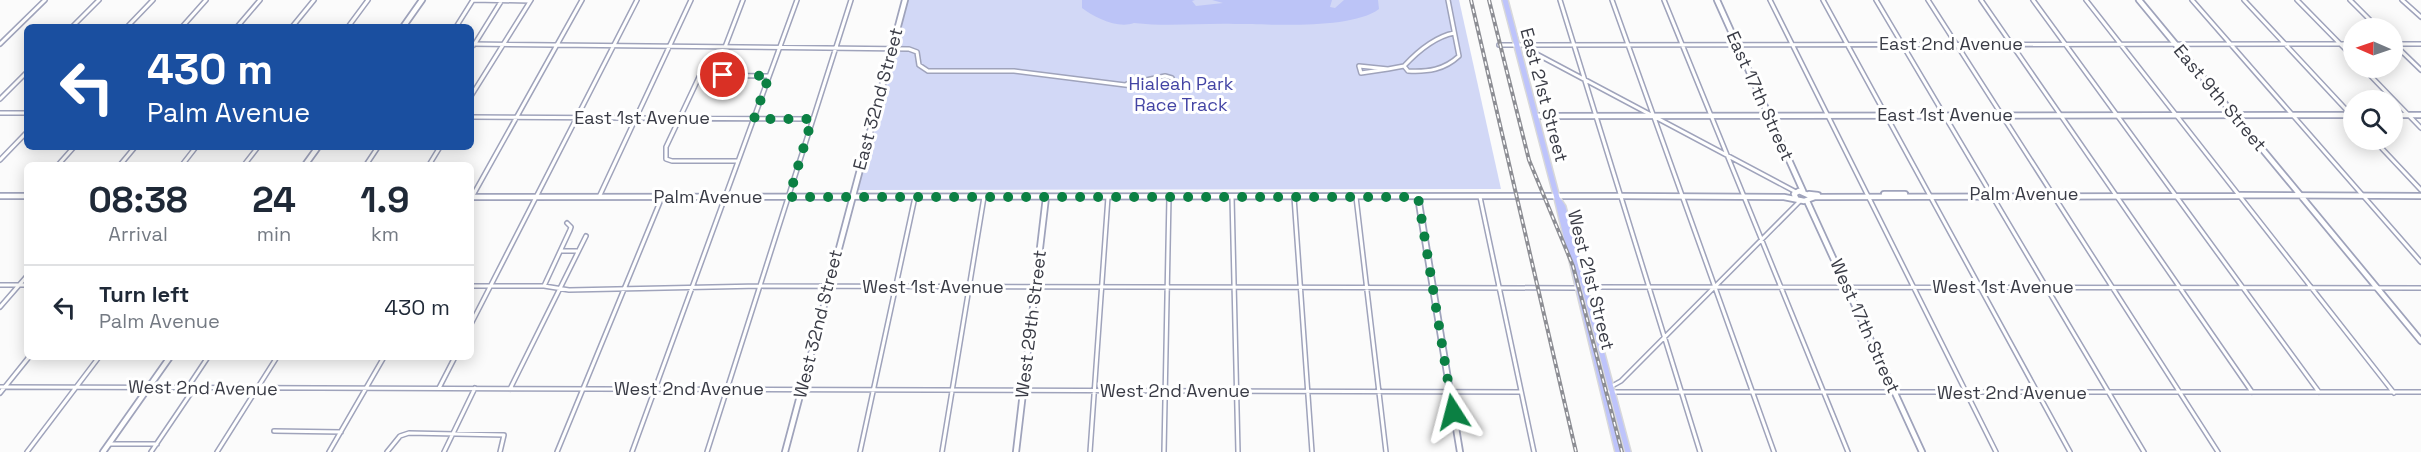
<!DOCTYPE html>
<html lang="en">
<head>
<meta charset="utf-8">
<style>
	:root { --surface:#fff; --page:#f2f2f3; --text:#1f2937; --muted:#747a83; --line:#e0e1e3 }
	body { margin:0; font-family:"Space Grotesk",sans-serif; background:var(--page); color:var(--text); height:100vh; display:flex; flex-direction:column; font-size:22px; white-space:nowrap }
	* { box-sizing:border-box; margin:0 }
	p { font-size:20px; color:var(--muted) }
	.icon { flex:none; width:33px; height:33px; fill:none; stroke:currentColor; stroke-width:2; stroke-linecap:round; stroke-linejoin:round }
	.map { position:relative; flex:1; overflow:hidden }
	.sheet { position:absolute; left:24px; top:162px; width:450px; height:198px; display:flex; flex-direction:column; background:var(--surface); border-radius:9px; box-shadow:0 3px 15px #0003 }
	.sheet>* { flex:none }
	.hud { position:absolute; left:24px; top:24px; width:450px; height:126px; border-radius:9px; box-shadow:0 3px 15px #0003; background:#1a4fa0; color:#fff; overflow:hidden }
	.needle { width:39px; rotate:272deg }
	.fabs { position:absolute; left:2343px; top:18px; display:grid; gap:12px }
	.fabs a { display:grid; place-items:center; width:60px; height:60px; border-radius:50%; background:var(--surface); box-shadow:0 3px 15px #0003; font-size:30px }
	.pin { position:absolute; display:grid; place-items:center; width:51px; height:51px; color:#fff; margin:-26px; border:3px solid #fff; border-radius:50%; box-shadow:0 2px 6px #0007 }
	.me { position:absolute; width:66px; margin:-33px; rotate:351deg; stroke-linejoin:round; filter:drop-shadow(0 0 4px #0008) }
	.turn { display:flex; align-items:center; gap:21px; height:126px; padding:0 24px; font-size:27px }
	.turn .icon { width:78px; height:78px; stroke-width:2.5 }
	.turn b { display:block; font-size:42px; line-height:51px }
	.eta { display:flex; justify-content:space-evenly; align-items:center; height:102px; text-align:center }
	.eta b { font-size:36px; font-weight:600; line-height:42px }
	ul { padding:0; list-style:none }
	li { display:flex; align-items:center; gap:18px; height:84px; padding:0 24px; border-top:2px solid var(--line) }
	li div { flex:1 }
	li b { display:block; font-size:22px }
	li em { font-style:normal }
	.map>svg:first-child { display:block }
	.green { fill:#d2d8f6 }
	.water { fill:#bcc4f7 }
	.lines { fill:none; stroke-linecap:round; stroke-linejoin:round }
	.minor-casing { stroke:#9fa3bb; stroke-width:6 }
	.tertiary-casing { stroke:#9fa3bb; stroke-width:8 }
	.secondary-casing { stroke:#9fa3bb; stroke-width:8 }
	.primary-casing { stroke:#d8d8da; stroke-width:8 }
	.minor { stroke:#fff; stroke-width:3 }
	.tertiary { stroke:#fff; stroke-width:4.5 }
	.secondary { stroke:#fff; stroke-width:4.5 }
	.primary { stroke:#bec4fb; stroke-width:5 }
	.rail-casing { stroke:#8d8e94; stroke-width:4 }
	.rail { stroke:#fff; stroke-width:1.5; stroke-dasharray:4.5; stroke-linecap:butt }
	.route { stroke:#0b8043; stroke-width:10; stroke-dasharray:0 18 }
	.labels { text-anchor:middle; stroke-width:6; stroke-linejoin:round; paint-order:stroke }
	.street-label { font-size:18px; fill:#3a3c46; stroke:#fff }
	.park-label { font-size:18px; fill:#4344a4; stroke:#fff }
</style>
</head>
<body>
<div class="map">
<svg width="2421" height="452" viewBox="0 0 2421 452">
	<rect width="100%" height="100%" fill="#fbfbfb"/>
	<path class="green" d="M 908,0 L 1459,0 L 1501,189 L 857,190 Z"/>
	<path class="water" d="M 1082,0 L 1195,0 L 1192,1 L 1196,6 L 1223,3 L 1212,0 L 1332,0 L 1330,7 L 1335,8 L 1344,0 L 1378,0 L 1379,9 C 1351,30 1270,24 1235,24 C 1201,23 1168,27 1134,23 C 1118,29 1095,18 1082,8 Z"/>
	<g class="lines">
		<defs>
			<path id="minor" d="M 473,0 L 530,1
				M 1448,0 L 1459,56 C 1444,70 1428,72 1408,71 L 1404,66 C 1418,51 1434,37 1454,33
				M 1560,0 L 1700,452
				M 1612,0 L 1774,452
				M 1664,0 L 1848,452
				M 1770,0 L 1996,452
				M 1823,0 L 2070,452
				M 1876,0 L 2144,452
				M 1928,0 L 2218,452
				M 1981,0 L 2252,392
				M 2033,0 L 2319,392
				M 2086,0 L 2394,393
				M 2192,0 L 2421,262
				M 2244,0 L 2354,118
				M 2297,0 L 2354,58
				M 2350,0 L 2378,28
				M 2402,0 L 2421,17
				M 72,27 L 99,0
				M 127,27 L 153,0
				M 182,27 L 206,0
				M 237,27 L 260,0
				M 292,27 L 314,0
				M 348,27 L 368,0
				M 456,27 L 473,0
				M 2392,42 L 2421,70
				M 0,44 L 45,0
				M 471,44 L 909,49 L 917,52 L 919,65 L 928,71 L 1014,71 L 1149,88 L 1173,85 L 1172,78 L 1165,76 L 1127,84
				M 2396,44 L 2421,44
				M 474,45 L 502,0
				M 1499,45 L 2354,44
				M 1519,45 L 1542,45
				M 1528,46 L 1529,50 L 1796,192
				M 725,47 L 743,0
				M 1359,66 L 1388,69 L 1361,73 Z
				M 2363,68 L 2421,128
				M 1388,69 L 1404,66
				M 471,96 L 531,0
				M 0,99 L 27,72
				M 0,113 L 27,113
				M 471,117 L 812,119
				M 2374,140 L 2421,190
				M 0,160 L 27,132
				M 738,161 L 672,161 L 666,159 L 666,147 L 700,75 L 769,76
				M 58,165 L 74,147
				M 120,165 L 135,147
				M 182,165 L 196,147
				M 244,165 L 258,147
				M 366,165 L 378,147
				M 429,165 L 440,147
				M 472,197 L 582,0
				M 599,197 L 691,0
				M 1232,197 L 1238,452
				M 1294,197 L 1312,452
				M 1356,197 L 1386,452
				M 1480,197 L 1534,452
				M 561,251 L 577,251
				M 0,285 L 27,285
				M 471,286 L 544,286 L 569,290 L 760,286 L 1576,288
				M 544,286 L 570,230 L 571,227 L 567,223
				M 1586,287 L 2421,288
				M 0,307 L 27,276
				M 471,324 L 637,0
				M 1612,386 L 1621,381 L 1801,200
				M 0,387 L 1521,392
				M 188,387 L 208,357
				M 439,388 L 455,357
				M 510,389 L 586,236
				M 1604,392 L 2421,392
				M 0,393 L 29,357
				M 274,431 L 341,432
				M 109,444 L 157,444
				M 27,452 L 99,357
				M 151,452 L 195,387
				M 217,452 L 277,357
				M 329,452 L 384,357
				M 387,452 L 400,436 L 409,433 L 504,435 L 500,452
				M 444,452 L 475,388
				M 557,452 L 662,197
				M 632,452 L 797,0
				M 707,452 L 851,0
				M 860,452 L 915,197
				M 942,452 L 984,197
				M 1090,452 L 1108,197
				M 1164,452 L 1169,197"/>
			<path id="tertiary" d="M 1717,0 L 1803,191
				M 403,27 L 422,0
				M 2392,115 L 2421,115
				M 1536,116 L 2354,115
				M 305,165 L 318,147
				M 1418,197 L 1460,452
				M 1807,201 L 1922,452
				M 103,452 L 170,357
				M 785,452 L 905,0
				M 1016,452 L 1046,197"/>
			<path id="secondary" d="M 2139,0 L 2421,341
				M 1809,194 L 1818,195
				M 1884,194 L 1905,194
				M 2046,194 L 2067,194
				M 2238,195 L 2421,196
				M 0,196 L 27,196
				M 471,197 L 1620,196 L 1784,197 L 1804,201 L 1815,197 L 2240,196
				M 1796,198 L 1794,194 L 1799,191 L 1810,196"/>
			<path id="primary" d="M 1505,0 L 1557,198 L 1618,452
				M 1557,198 L 1563,207 L 1628,452"/>
		</defs>
		<use href="#minor" class="minor-casing"/>
		<use href="#tertiary" class="tertiary-casing"/>
		<use href="#secondary" class="secondary-casing"/>
		<use href="#primary" class="primary-casing"/>
		<use href="#minor" class="minor"/>
		<use href="#tertiary" class="tertiary"/>
		<use href="#secondary" class="secondary"/>
		<use href="#primary" class="primary"/>
		<defs>
			<path id="rail" d="M 1471,0 L 1576,452
				M 1489,0 L 1529,160 L 1573,266 L 1622,452"/>
		</defs>
		<use href="#rail" class="rail-casing"/>
		<use href="#rail" class="rail"/>
	</g>
	<g class="lines">
		<path class="route" d="M 723,75 L 769,76 L 754,119 L 812,119 L 789,197 L 1418,197 L 1453,412"/>
	</g>
	<g class="labels">
		<g class="street-label">
			<text x="1951" y="50">East 2nd Avenue</text>
			<text transform="translate(1544 95) rotate(75)" y="6">East 21st Street</text>
			<text transform="translate(1760 96) rotate(66)" y="6">East 17th Street</text>
			<text transform="translate(2220 98) rotate(50)" y="6">East 9th Street</text>
			<text transform="translate(878 99) rotate(-75)" y="6">East 32nd Street</text>
			<text x="1945" y="121">East 1st Avenue</text>
			<text x="642" y="124">East 1st Avenue</text>
			<text x="2024" y="200">Palm Avenue</text>
			<text x="708" y="203">Palm Avenue</text>
			<text transform="translate(1591 280) rotate(76)" y="6">West 21st Street</text>
			<text x="933" y="293">West 1st Avenue</text>
			<text x="2003" y="293">West 1st Avenue</text>
			<text transform="translate(818 324) rotate(-76)" y="6">West 32nd Street</text>
			<text transform="translate(1031 324) rotate(-83)" y="6">West 29th Street</text>
			<text transform="translate(1865 326) rotate(66)" y="6">West 17th Street</text>
			<text transform="translate(203 388) rotate(1)" y="6">West 2nd Avenue</text>
			<text x="689" y="395">West 2nd Avenue</text>
			<text x="1175" y="397">West 2nd Avenue</text>
			<text x="2012" y="399">West 2nd Avenue</text>
		</g>
		<g class="park-label">
			<text x="1181" y="90">Hialeah Park<tspan x="1181" dy="21">Race Track</tspan></text>
		</g>
	</g>
</svg>
<div class="fabs">
<a><svg class="needle" viewBox="-14 -14 28 28"><path d="M0-13l5 13h-10z" fill="#e53935"/><path d="M0 13l5-13h-10z" fill="#747a83"/></svg></a>
<a><svg class="icon" aria-label="search" viewBox="0 0 24 24"><circle cx="10" cy="10" r="6"/><path d="M15 15l6 6"/></svg></a>
</div>
<div class="pin" style="left:723px;top:75px;background:#d93025"><svg class="icon" aria-label="arrive" viewBox="0 0 24 24"><path d="M6 21V4h12l-3 4 3 4H6"/></svg></div>
<svg class="me" style="left:1453px;top:412px" viewBox="-20 -20 40 40"><path d="M0-17L14 15 0 8-14 15z" fill="#0b8043" stroke="#fff" stroke-width="4"/></svg>
<div class="hud">
<div class="turn"><svg class="icon" aria-label="left" viewBox="0 0 24 24"><path d="M17 20v-9H6M10 6l-5 5 5 5"/></svg><div><b>430 m</b>Palm Avenue</div></div>
</div>
<section class="sheet">
<div class="eta">
<div><b>08:38</b><p>Arrival</p></div>
<div><b>24</b><p>min</p></div>
<div><b>1.9</b><p>km</p></div>
</div>
<ul>
<li><svg class="icon" aria-label="left" viewBox="0 0 24 24"><path d="M17 20v-9H6M10 6l-5 5 5 5"/></svg><div><b>Turn left</b><p>Palm Avenue</p></div><em>430 m</em></li>
</ul>
</section>
</div>
</body>
</html>
